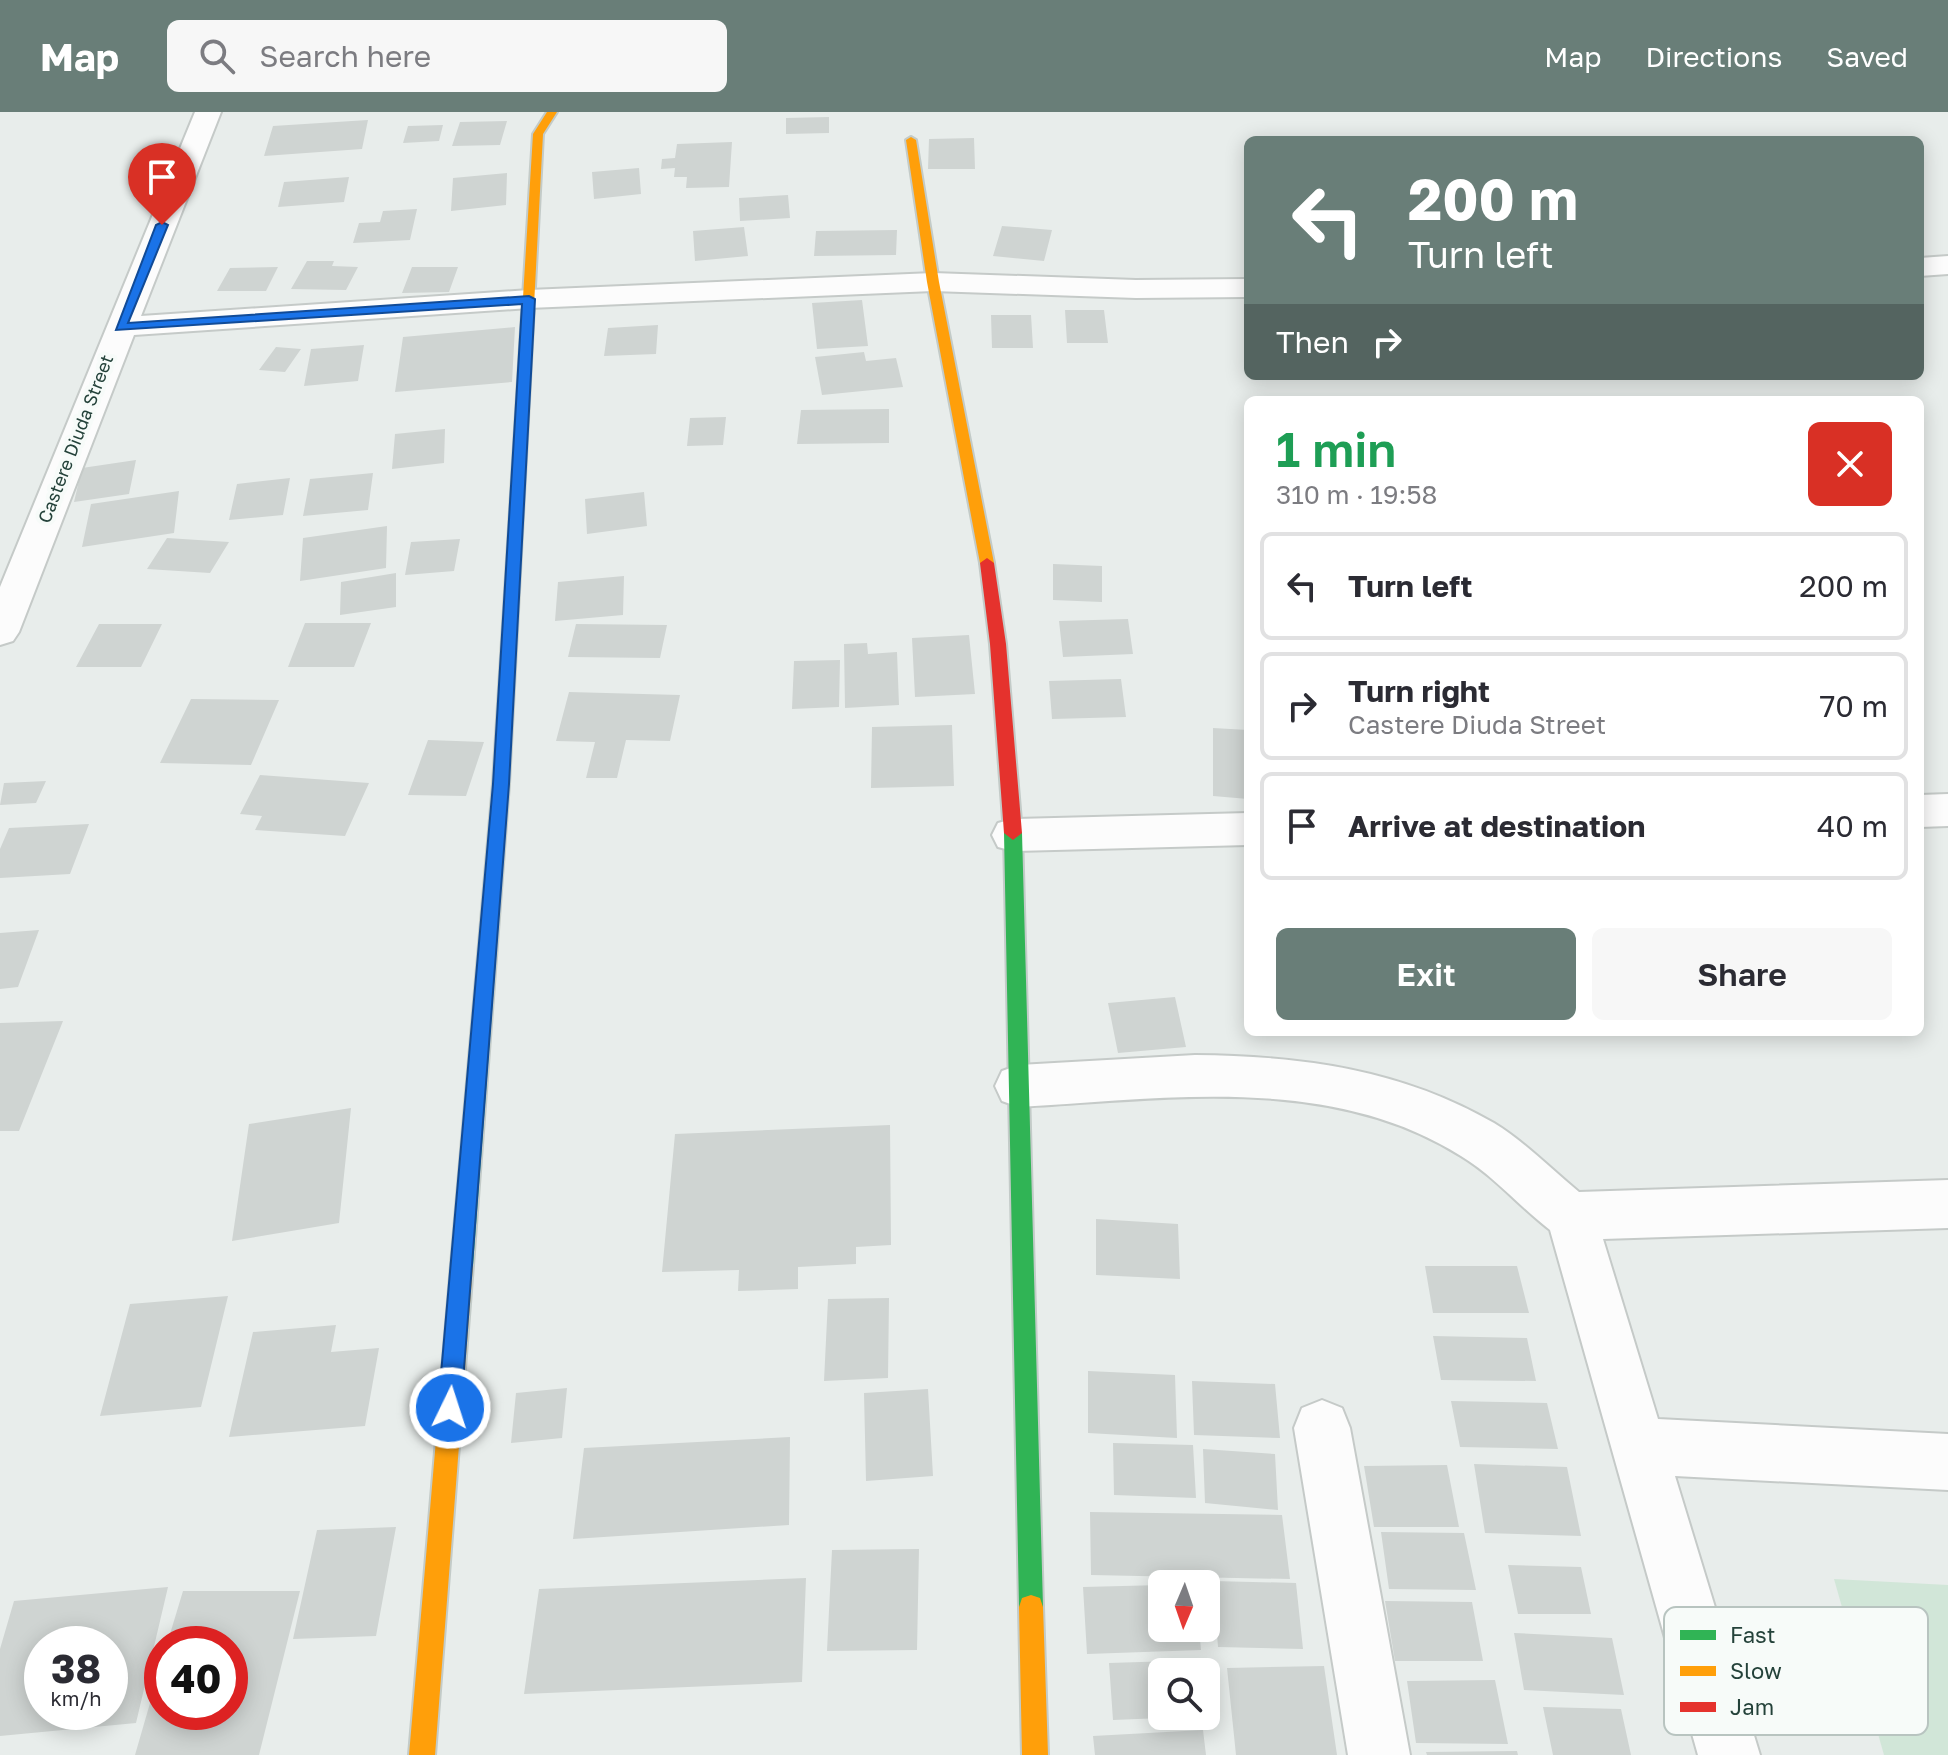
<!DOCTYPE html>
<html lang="en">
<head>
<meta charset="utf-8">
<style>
	:root { --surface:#fff; --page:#f7f7f7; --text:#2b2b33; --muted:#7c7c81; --line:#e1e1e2; --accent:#697e78 }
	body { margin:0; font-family:"Golos Text",sans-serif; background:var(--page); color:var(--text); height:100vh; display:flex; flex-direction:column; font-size:30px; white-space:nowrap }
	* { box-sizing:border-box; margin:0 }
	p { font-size:26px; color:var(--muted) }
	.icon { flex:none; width:44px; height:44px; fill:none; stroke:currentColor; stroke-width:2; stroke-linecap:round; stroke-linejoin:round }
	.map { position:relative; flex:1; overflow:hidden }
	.side { position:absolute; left:1244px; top:284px; width:680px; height:640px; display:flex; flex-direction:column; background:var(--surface); border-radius:12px; box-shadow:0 4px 20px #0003 }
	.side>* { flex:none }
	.guide { position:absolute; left:1244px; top:24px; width:680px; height:244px; border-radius:12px; box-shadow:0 4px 20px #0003; background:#697e78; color:#fff; overflow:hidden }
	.needle { width:52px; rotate:182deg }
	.fabs { position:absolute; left:1148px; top:1458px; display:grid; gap:16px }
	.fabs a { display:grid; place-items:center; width:72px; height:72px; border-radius:12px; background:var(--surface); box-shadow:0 4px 20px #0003; font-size:40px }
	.speed { position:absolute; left:24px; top:1514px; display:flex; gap:16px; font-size:40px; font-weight:700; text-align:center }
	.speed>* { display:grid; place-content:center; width:104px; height:104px; border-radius:50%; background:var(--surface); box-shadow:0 4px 20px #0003; line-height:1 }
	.speed small { font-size:20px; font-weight:400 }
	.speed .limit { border:12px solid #d22; background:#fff; color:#111 }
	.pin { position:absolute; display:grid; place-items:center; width:68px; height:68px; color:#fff; margin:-82px -34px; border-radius:50% 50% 50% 0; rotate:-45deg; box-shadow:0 0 8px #0007 }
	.pin .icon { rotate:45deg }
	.me { position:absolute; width:88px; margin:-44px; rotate:4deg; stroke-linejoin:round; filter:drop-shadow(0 0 6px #0008) }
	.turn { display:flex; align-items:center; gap:28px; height:168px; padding:0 32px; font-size:36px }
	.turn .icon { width:104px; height:104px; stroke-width:2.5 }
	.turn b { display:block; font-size:56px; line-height:68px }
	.then { display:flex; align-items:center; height:76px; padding:0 32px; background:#0003; gap:16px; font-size:30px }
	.round { display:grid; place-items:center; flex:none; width:84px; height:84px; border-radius:12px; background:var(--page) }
	.overview { display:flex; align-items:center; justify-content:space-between; height:136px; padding:0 32px }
	h1 { font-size:48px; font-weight:600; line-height:60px; color:#1e9e55 }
	.button { display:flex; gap:16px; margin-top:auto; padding:16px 32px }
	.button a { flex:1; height:92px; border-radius:12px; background:var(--accent); color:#fff; font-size:32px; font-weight:600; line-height:92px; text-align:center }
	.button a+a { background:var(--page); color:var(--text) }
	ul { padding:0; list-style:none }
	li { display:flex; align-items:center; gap:24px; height:108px; margin:0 16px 12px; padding:0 16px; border:4px solid var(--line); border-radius:12px }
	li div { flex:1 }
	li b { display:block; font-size:30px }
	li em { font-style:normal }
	header { display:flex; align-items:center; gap:48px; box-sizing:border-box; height:112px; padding:0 40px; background:var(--accent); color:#fff }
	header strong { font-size:38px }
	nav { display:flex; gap:44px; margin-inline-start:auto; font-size:28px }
	.search { width:560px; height:72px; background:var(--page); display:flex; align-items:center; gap:20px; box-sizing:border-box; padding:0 28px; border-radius:12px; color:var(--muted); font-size:30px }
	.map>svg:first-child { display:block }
	.green { fill:#d1e6d8 }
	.building { fill:#cfd4d2; fill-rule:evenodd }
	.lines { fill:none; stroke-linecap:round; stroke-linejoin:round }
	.street-casing { stroke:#c5cac8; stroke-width:4 }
	.fast-casing { stroke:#c3cbc8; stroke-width:4 }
	.slow-casing { stroke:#c3cbc8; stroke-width:4 }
	.jam-casing { stroke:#c3cbc8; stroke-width:4 }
	.street { fill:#fcfcfc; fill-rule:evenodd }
	.fast { fill:#30b455; fill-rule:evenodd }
	.slow { fill:#ff9f0a; fill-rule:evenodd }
	.jam { fill:#e5322d; fill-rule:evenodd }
	.route { fill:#1a73e8; stroke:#114b97; stroke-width:2 }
	.labels { text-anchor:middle; stroke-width:8; stroke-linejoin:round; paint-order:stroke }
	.far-street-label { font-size:18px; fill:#24423a; stroke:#f7fbf9 }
	.key { fill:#f7fbf9; stroke:#b8c4c0; stroke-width:2 }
	.key-label { font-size:22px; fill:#24423a }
</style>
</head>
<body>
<header>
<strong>Map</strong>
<div class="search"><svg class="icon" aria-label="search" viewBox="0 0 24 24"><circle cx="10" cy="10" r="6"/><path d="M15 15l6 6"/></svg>Search here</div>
<nav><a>Map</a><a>Directions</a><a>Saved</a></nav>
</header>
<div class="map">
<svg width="1948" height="1643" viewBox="0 0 1948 1643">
	<rect width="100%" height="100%" fill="#e8edeb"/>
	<path class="green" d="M 1834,1467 L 1948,1473 L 1948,1643 L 1884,1643 Z"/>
	<path class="building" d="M 829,5 L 829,21 L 786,22 L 786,6 Z
		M 368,8 L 362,37 L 264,44 L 273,14 Z
		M 507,9 L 500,33 L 452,34 L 460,10 Z
		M 443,13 L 439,29 L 403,31 L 408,14 Z
		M 974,26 L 975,57 L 928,57 L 929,27 Z
		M 732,30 L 729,75 L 686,76 L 687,65 L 674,65 L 675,56 L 661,57 L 662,47 L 675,46 L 677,32 Z
		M 639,56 L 641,82 L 594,87 L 592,60 Z
		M 507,61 L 506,93 L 451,99 L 453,66 Z
		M 349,65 L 344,90 L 278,95 L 284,70 Z
		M 788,83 L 790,106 L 740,109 L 739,86 Z
		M 417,97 L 410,128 L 353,131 L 359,111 L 380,110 L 383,99 Z
		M 1002,114 L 1052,118 L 1044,149 L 993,144 Z
		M 744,115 L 748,144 L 695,149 L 693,119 Z
		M 897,118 L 896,143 L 814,144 L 816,119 Z
		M 307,149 L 334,149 L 332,154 L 358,155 L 346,178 L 291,177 Z
		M 278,155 L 266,179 L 217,179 L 230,156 Z
		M 412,155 L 458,155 L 449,180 L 402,181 Z
		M 862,188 L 868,234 L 817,237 L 812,191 Z
		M 1065,198 L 1104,198 L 1108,231 L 1067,231 Z
		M 991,203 L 1031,203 L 1033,236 L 992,236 Z
		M 658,213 L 656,242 L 604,244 L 608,216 Z
		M 515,215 L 512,270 L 395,280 L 403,225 Z
		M 364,233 L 358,269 L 304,274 L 311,237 Z
		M 276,235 L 301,237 L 285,260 L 259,258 Z
		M 864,240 L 866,249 L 896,246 L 903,275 L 822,283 L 815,245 Z
		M 889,297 L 889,331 L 797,332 L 801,298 Z
		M 726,305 L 723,333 L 687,334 L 690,306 Z
		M 445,317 L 444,351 L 392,357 L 395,322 Z
		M 136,348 L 129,382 L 74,390 L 82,356 Z
		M 373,361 L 368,398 L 303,404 L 310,367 Z
		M 290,366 L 283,403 L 229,408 L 237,372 Z
		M 179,379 L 174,421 L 82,435 L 91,392 Z
		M 644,380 L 647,414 L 587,422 L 585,387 Z
		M 387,414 L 386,456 L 300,469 L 303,426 Z
		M 167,426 L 229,430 L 210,461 L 147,457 Z
		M 460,427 L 454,459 L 405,463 L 411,430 Z
		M 1053,452 L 1102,454 L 1102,490 L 1053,488 Z
		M 396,461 L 396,495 L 340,503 L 341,470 Z
		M 624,464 L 623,503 L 555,509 L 558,470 Z
		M 1128,507 L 1133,542 L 1063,545 L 1059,509 Z
		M 305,511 L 371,511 L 354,555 L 288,555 Z
		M 99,512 L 162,512 L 141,555 L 76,555 Z
		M 576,512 L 667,513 L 660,546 L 568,545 Z
		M 969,523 L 975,582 L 915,585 L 912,526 Z
		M 867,531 L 868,542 L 897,540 L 899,593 L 845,596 L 844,532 Z
		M 840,548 L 839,595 L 792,597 L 794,549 Z
		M 1121,567 L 1126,605 L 1052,607 L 1049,569 Z
		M 569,580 L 680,583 L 670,629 L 626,628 L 617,666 L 586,666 L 595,630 L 556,629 Z
		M 191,587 L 279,588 L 251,653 L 160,651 Z
		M 952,613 L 954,674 L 871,676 L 872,615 Z
		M 1213,616 L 1248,618 L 1248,687 L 1213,684 Z
		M 428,628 L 484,630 L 466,684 L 408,683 Z
		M 260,663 L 369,671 L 345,724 L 255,718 L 262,704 L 240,702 Z
		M 46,669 L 36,691 L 0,693 L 4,671 Z
		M 89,712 L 70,762 L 0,766 L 0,737 L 9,716 Z
		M 39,818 L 18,875 L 0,877 L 0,821 Z
		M 1175,885 L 1186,935 L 1118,941 L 1108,891 Z
		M 63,909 L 19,1019 L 0,1019 L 0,911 Z
		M 351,996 L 339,1111 L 232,1129 L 249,1012 Z
		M 890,1013 L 891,1133 L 856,1135 L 856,1152 L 798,1155 L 798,1177 L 738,1179 L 739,1158 L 662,1160 L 675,1022 Z
		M 1096,1107 L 1178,1112 L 1180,1167 L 1096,1163 Z
		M 1425,1154 L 1517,1154 L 1529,1201 L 1433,1201 Z
		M 228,1184 L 201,1295 L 100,1304 L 130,1192 Z
		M 889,1186 L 888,1266 L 824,1269 L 828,1187 Z
		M 336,1213 L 331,1240 L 379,1236 L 365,1314 L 229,1325 L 253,1220 Z
		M 1433,1224 L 1527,1226 L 1536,1269 L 1441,1268 Z
		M 1088,1259 L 1175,1263 L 1177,1326 L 1088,1321 Z
		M 1192,1269 L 1275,1272 L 1280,1326 L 1194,1323 Z
		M 567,1276 L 562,1326 L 511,1331 L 516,1281 Z
		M 928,1277 L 933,1364 L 866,1369 L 864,1281 Z
		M 1451,1289 L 1547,1291 L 1558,1337 L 1460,1335 Z
		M 790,1325 L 789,1413 L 573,1427 L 584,1336 Z
		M 1113,1331 L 1193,1333 L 1196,1386 L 1114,1383 Z
		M 1203,1337 L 1275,1342 L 1278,1398 L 1205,1391 Z
		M 1474,1352 L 1567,1355 L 1581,1424 L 1485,1421 Z
		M 1447,1353 L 1459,1415 L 1374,1415 L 1364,1354 Z
		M 1090,1400 L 1282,1403 L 1290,1467 L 1091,1463 Z
		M 396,1415 L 376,1524 L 293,1527 L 317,1418 Z
		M 1381,1420 L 1464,1421 L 1476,1478 L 1389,1477 Z
		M 919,1437 L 917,1538 L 827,1539 L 832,1438 Z
		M 1508,1453 L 1581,1455 L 1591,1502 L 1518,1502 Z
		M 806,1466 L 802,1570 L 524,1582 L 539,1477 Z
		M 1213,1469 L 1296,1471 L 1303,1537 L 1218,1535 Z
		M 1162,1473 L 1162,1516 L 1199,1516 L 1201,1538 L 1087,1542 L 1083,1475 Z
		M 168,1475 L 136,1611 L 0,1624 L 0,1537 L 14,1489 ZM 42,1532 L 110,1532 L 110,1600 L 42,1600 Z
		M 183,1479 L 300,1479 L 259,1643 L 135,1643 L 161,1553 L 162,1600 L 230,1600 L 230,1532 L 167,1532 Z
		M 1385,1489 L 1472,1490 L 1483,1549 L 1395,1549 Z
		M 1514,1521 L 1612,1526 L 1624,1583 L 1524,1578 Z
		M 1204,1548 L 1206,1560 L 1162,1560 L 1162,1606 L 1113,1608 L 1109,1551 Z
		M 1324,1554 L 1337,1643 L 1236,1643 L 1227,1556 Z
		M 1495,1568 L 1508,1632 L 1416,1631 L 1407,1569 Z
		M 1543,1595 L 1621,1597 L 1631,1643 L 1553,1643 Z
		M 1203,1618 L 1206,1643 L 1095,1643 L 1093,1624 Z
		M 1517,1639 L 1518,1643 L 1427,1643 L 1426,1640 Z"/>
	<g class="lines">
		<defs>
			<path id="street" d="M 195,0 L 221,0 L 141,204 L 529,178 L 933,161 L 1136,168 L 1248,167 L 1248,185 L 1136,186 L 933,179 L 529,196 L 134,223 L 19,520 L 13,529 L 0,533 L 0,475 Z
				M 1948,144 L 1948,162 L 1920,164 L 1920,146 Z
				M 1948,682 L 1948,714 L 1920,715 L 1920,683 Z
				M 1248,701 L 1248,733 L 1013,739 L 998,735 L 992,723 L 998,711 L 1013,707 Z
				M 1195,943 C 1301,944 1401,957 1494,1011 C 1525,1030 1551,1057 1579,1080 L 1948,1068 L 1948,1116 L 1603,1127 L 1658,1307 L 1948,1322 L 1948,1378 L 1675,1364 L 1760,1643 L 1698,1643 L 1550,1118 C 1519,1094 1494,1064 1461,1044 C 1330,961 1165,987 1019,995 L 1002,989 L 995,974 L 1002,959 L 1019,953 Z
				M 1322,1288 L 1342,1296 L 1350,1316 L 1410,1643 L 1348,1643 L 1294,1316 L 1302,1296 Z"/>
			<path id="fast" d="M 512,475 L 519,480 L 509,672 L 473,1153 L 469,1160 L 462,1163 L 455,1160 L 451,1153 L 493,672 L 505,480 Z
				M 1013,714 L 1022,721 L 1043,1495 L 1040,1504 L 1031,1507 L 1022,1504 L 1019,1495 L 1004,721 Z"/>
			<path id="slow" d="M 547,0 L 557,0 L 543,22 L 519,480 L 512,485 L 505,480 L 533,22 Z
				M 911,25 L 916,28 L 939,170 L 994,451 L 987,456 L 980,451 L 927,170 L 906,28 Z
				M 462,1143 L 469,1146 L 473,1153 L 435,1643 L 409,1643 L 451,1153 L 455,1146 Z
				M 1031,1483 L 1040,1486 L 1043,1495 L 1048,1643 L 1022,1643 L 1019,1495 L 1022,1486 Z"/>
			<path id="jam" d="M 987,446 L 994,451 L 1006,532 L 1022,721 L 1013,728 L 1004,721 L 990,532 L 980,451 Z"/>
		</defs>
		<use href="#street" class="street-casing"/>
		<use href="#fast" class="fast-casing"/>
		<use href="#slow" class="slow-casing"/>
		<use href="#jam" class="jam-casing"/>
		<use href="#street" class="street"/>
		<use href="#fast" class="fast"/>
		<use href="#slow" class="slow"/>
		<use href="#jam" class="jam"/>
	</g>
	<path class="route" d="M 162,110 L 168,113 L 128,211 L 529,184 L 535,187 L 509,672 L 461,1296 L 458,1304 L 450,1308 L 442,1304 L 438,1296 L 493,672 L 522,192 L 116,218 L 156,113 Z"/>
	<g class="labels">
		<g class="far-street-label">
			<text transform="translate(76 327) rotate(-69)" y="6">Castere Diuda Street</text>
		</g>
	</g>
	<rect x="1664" y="1495" width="264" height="128" rx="12" class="key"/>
	<rect x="1680" y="1518" width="36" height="10" fill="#30b455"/>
	<rect x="1680" y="1554" width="36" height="10" fill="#ff9f0a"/>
	<rect x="1680" y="1590" width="36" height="10" fill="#e5322d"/>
	<g class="key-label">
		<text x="1730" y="1531">Fast</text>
		<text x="1730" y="1567">Slow</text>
		<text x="1730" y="1603">Jam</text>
	</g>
</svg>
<div class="fabs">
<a><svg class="needle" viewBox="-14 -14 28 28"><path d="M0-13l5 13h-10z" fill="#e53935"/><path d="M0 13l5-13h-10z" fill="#7c7c81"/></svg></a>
<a><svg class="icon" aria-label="search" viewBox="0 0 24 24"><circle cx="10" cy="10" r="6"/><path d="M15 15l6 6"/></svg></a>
</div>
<div class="speed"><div>38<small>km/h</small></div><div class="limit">40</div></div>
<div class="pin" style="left:162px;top:113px;background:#d93025"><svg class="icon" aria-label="arrive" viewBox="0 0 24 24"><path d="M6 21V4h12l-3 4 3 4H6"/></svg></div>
<svg class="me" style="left:450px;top:1296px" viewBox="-20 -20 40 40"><circle r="17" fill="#1a73e8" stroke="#fff" stroke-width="3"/><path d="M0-11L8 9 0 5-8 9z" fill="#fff"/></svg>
<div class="guide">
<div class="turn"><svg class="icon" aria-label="left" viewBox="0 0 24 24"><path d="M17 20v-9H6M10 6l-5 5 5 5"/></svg><div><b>200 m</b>Turn left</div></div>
<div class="then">Then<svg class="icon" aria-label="right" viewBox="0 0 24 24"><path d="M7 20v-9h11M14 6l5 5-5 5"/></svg></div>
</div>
<section class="side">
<div class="overview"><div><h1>1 min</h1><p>310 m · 19:58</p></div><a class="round" style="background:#d93025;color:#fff"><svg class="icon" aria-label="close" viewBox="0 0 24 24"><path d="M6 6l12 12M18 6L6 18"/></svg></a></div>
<ul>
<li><svg class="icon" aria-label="left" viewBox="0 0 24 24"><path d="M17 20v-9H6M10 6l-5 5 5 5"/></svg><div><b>Turn left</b></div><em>200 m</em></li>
<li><svg class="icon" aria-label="right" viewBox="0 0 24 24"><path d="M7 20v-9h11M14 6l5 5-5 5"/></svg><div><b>Turn right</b><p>Castere Diuda Street</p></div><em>70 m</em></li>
<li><svg class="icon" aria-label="arrive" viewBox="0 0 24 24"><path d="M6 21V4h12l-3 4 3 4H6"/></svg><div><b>Arrive at destination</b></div><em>40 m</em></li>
</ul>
<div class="button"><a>Exit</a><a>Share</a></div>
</section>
</div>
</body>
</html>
